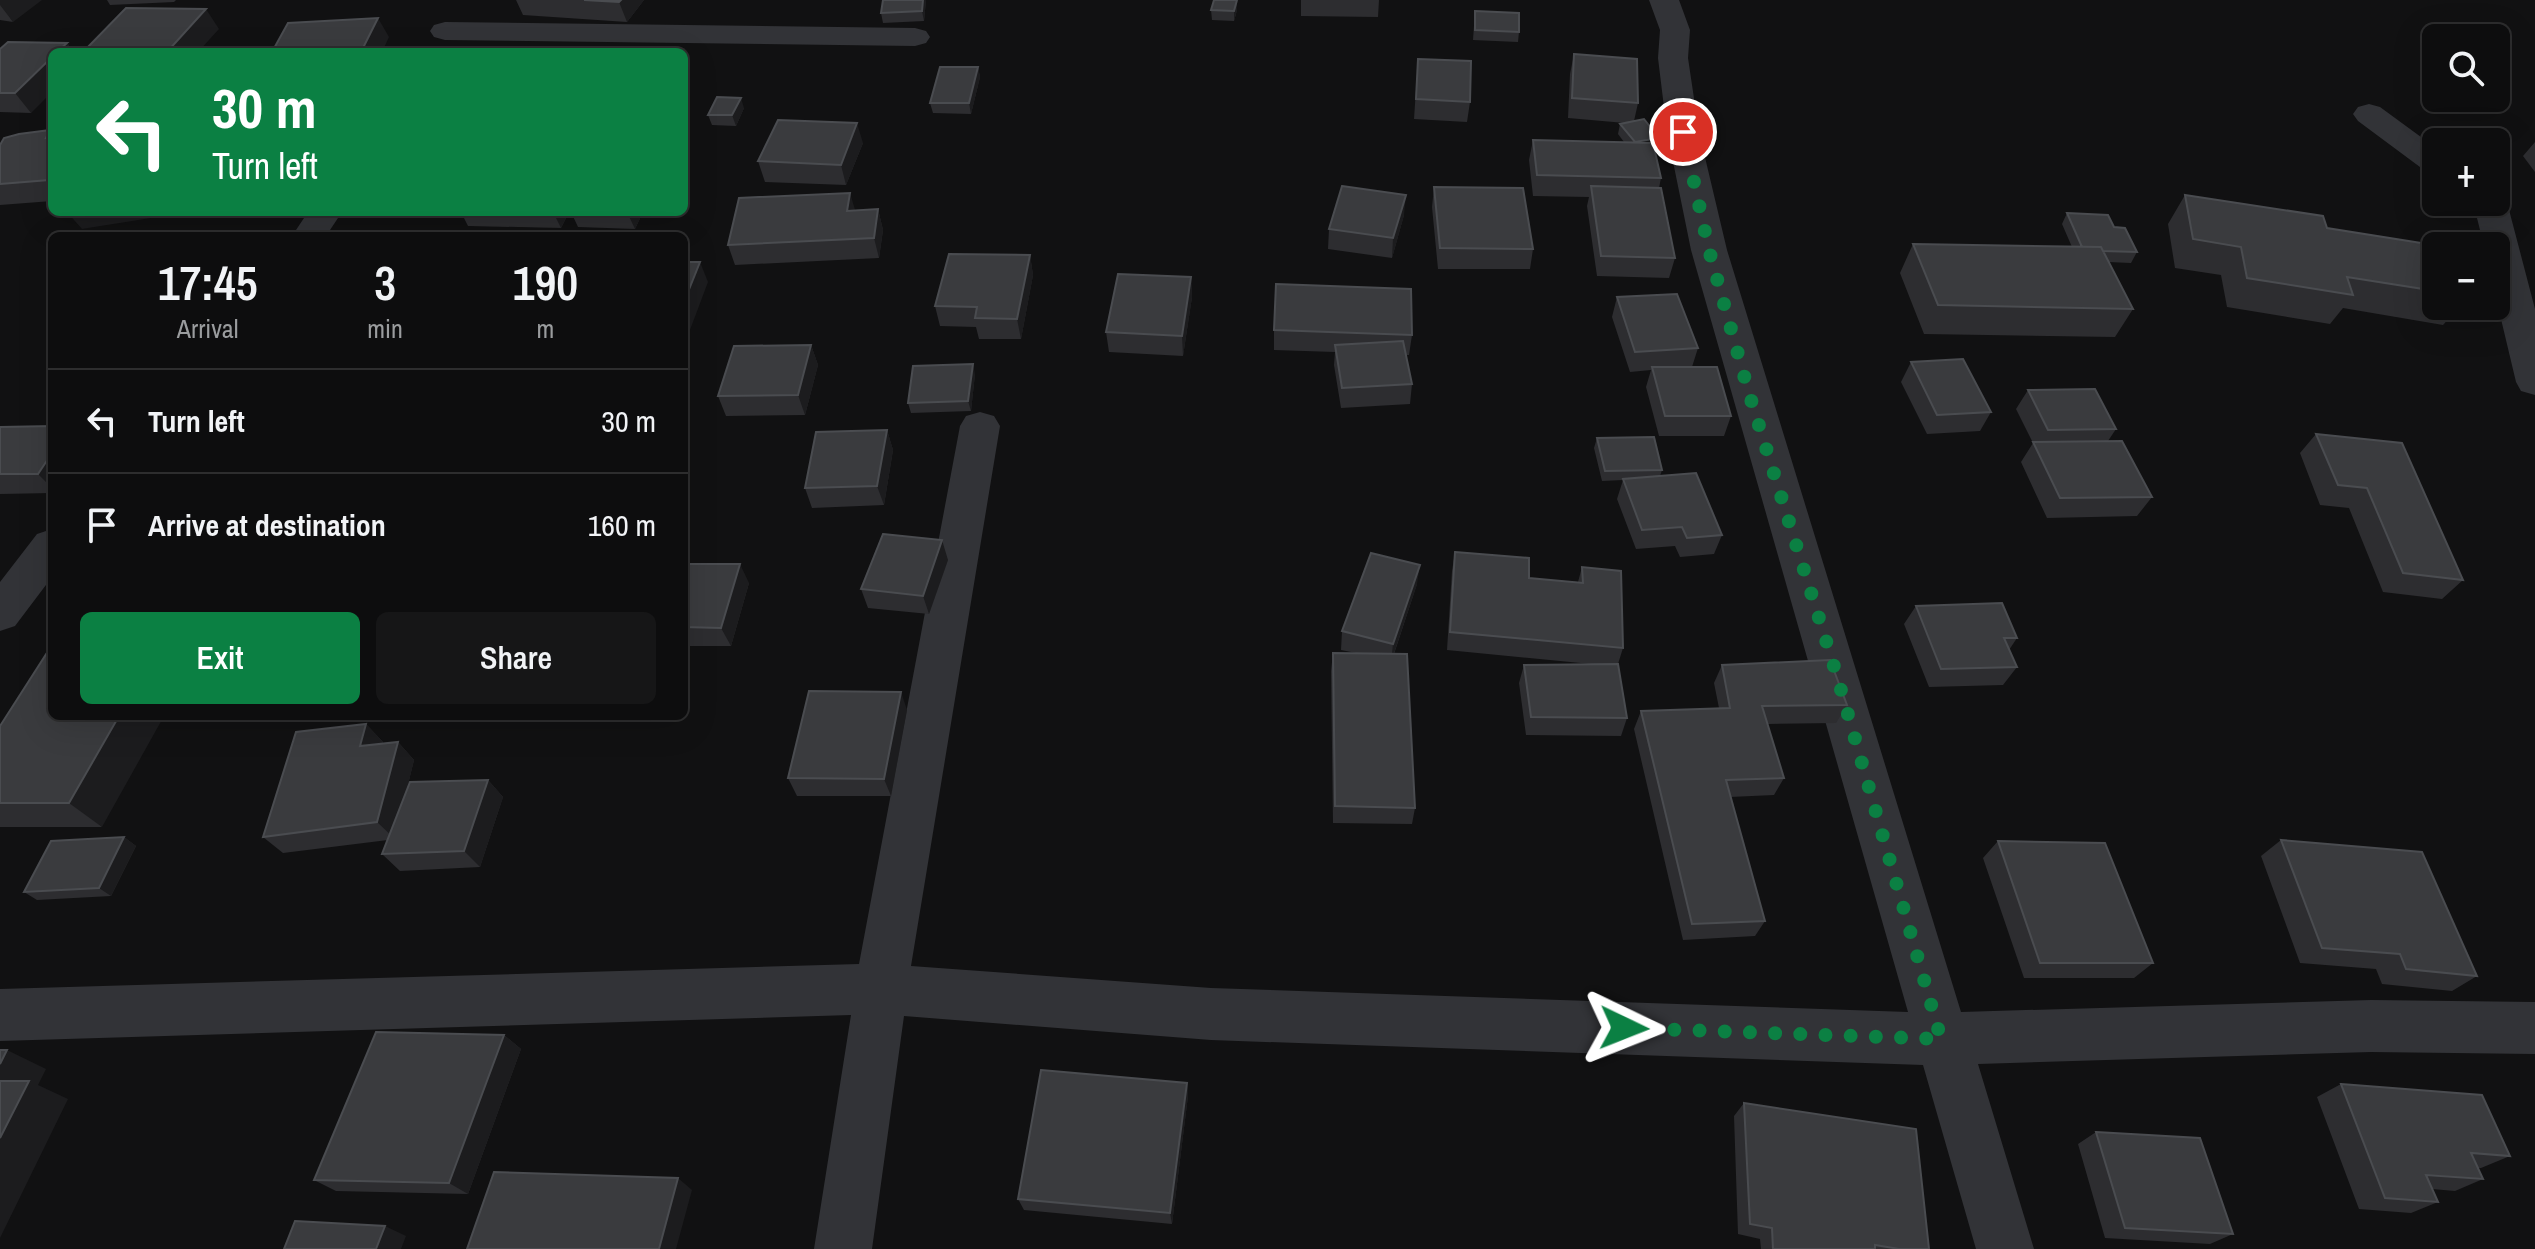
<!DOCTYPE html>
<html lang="en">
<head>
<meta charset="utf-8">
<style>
	:root { --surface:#0d0d0e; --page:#161617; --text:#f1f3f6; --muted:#9a9c9e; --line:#2d2d2e; --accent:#0b8043 }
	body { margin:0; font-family:"Archivo Narrow",sans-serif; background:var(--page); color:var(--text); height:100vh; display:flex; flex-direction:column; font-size:30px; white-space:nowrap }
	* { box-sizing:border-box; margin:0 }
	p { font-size:26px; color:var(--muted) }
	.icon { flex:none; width:44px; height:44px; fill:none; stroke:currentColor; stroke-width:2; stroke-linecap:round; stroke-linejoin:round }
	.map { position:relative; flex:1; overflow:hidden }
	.drawer { position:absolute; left:48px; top:232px; width:640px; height:488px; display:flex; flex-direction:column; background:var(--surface); border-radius:12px; box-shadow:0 8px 32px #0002,0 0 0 2px var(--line) }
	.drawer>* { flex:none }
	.banner { position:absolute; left:48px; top:48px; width:640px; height:168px; border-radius:12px; box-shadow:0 8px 32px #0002,0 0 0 2px var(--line); background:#0b8043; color:#fff; overflow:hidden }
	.tools { position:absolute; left:2422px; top:24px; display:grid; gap:16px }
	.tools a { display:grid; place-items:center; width:88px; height:88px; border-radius:12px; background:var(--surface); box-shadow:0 8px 32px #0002,0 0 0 2px var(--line); font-size:40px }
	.pin { position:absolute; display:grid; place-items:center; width:68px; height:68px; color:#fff; margin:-34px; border:4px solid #fff; border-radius:50%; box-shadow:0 2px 8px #0007 }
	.me { position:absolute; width:88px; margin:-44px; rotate:92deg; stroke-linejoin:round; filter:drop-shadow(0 0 6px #0008) }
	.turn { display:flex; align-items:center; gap:28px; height:168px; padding:0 32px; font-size:36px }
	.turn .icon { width:104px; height:104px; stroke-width:2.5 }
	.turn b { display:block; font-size:56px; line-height:68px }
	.eta { display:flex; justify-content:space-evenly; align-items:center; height:136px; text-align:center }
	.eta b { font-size:48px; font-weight:600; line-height:56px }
	.action { display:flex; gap:16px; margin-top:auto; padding:16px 32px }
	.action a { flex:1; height:92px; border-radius:12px; background:var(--accent); color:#fff; font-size:32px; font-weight:600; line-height:92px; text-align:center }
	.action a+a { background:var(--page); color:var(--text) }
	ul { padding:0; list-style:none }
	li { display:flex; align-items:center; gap:24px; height:104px; padding:0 32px; border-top:2px solid var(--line) }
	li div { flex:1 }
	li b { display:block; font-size:30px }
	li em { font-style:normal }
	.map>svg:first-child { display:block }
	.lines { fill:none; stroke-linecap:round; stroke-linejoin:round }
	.minor { fill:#323337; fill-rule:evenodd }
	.wall { fill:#2d2d30 }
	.shaded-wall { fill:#1c1c1e }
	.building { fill:#3a3b3e; stroke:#4a4c50; stroke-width:2 }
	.route { stroke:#0b8043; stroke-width:14; stroke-dasharray:0 25.2 }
</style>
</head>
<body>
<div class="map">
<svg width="2535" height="1249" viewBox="0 0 2535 1249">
	<rect width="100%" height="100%" fill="#111112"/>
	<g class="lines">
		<path class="minor" d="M 1649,0 L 1679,0 L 1690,30 L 1688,58 L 1699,132 L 1727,250 L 1961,1012 L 2371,1000 L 2535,1002 L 2535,1054 L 2371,1052 L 1978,1064 L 2034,1249 L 1976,1249 L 1923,1065 L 1211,1040 L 904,1016 L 872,1249 L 814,1249 L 851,1015 L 0,1041 L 0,989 L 859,964 L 960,426 L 966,416 L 980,412 L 994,416 L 1000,426 L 911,966 L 1211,988 L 1908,1012 L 1691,250 L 1667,132 L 1658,58 L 1660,30 Z
			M 445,22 L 915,28 L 926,31 L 930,37 L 926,43 L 915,46 L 445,40 L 434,37 L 430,31 L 434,25 Z
			M 2369,104 L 2380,107 L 2436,148 L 2436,173 L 2424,170 L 2358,121 L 2353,114 L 2358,107 Z
			M 2496,193 L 2502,195 L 2507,202 L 2535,309 L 2535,395 L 2521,391 L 2516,382 L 2496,298 L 2496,246 L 2484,246 L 2473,202 L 2496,202 Z
			M 308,212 L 342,212 L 326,236 L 292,236 Z
			M 52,529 L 52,577 L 15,626 L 0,631 L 0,582 L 37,534 Z"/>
	</g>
	<path class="wall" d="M 0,0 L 13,22 L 0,20 Z
		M 107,0 L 176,0 L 174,2 L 110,5 Z
		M 516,0 L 644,0 L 627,22 L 523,15 Z
		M 926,0 L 924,21 L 883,23 L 881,13 Z
		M 1237,0 L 1237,10 L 1234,21 L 1212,20 L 1211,10 Z
		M 1301,0 L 1379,0 L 1378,17 L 1301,16 Z
		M 1475,11 L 1519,32 L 1518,42 L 1473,40 Z
		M 67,43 L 74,52 L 52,52 L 31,113 L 0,112 L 0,49 Z
		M 1574,54 L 1638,103 L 1634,121 L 1657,148 L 1655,149 L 1661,178 L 1659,188 L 1675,258 L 1669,278 L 1597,276 L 1587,206 L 1589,197 L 1533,196 L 1529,160 L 1533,140 L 1624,142 L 1618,134 L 1620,124 L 1625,123 L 1568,118 L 1570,74 Z
		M 1418,59 L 1470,102 L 1467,122 L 1414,119 Z
		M 978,67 L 980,77 L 971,114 L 933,113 L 930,103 Z
		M 744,108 L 736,126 L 712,125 L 708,115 Z
		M 52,132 L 52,201 L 0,205 L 0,145 Z
		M 2535,142 L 2535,172 L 2523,156 Z
		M 863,143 L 846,185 L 765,182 L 758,161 Z
		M 1434,187 L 1533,249 L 1530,269 L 1438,269 L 1432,207 Z
		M 2185,195 L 2327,228 L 2436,246 L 2436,306 L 2460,306 L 2443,325 L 2343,308 L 2330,324 L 2227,307 L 2221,275 L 2175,268 L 2168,224 Z
		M 878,209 L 883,230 L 879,258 L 735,265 L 728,245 L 855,210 Z
		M 461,212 L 569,212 L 561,228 L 468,226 Z
		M 571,212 L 643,212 L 635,229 L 578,227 Z
		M 2067,213 L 2114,227 L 2137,252 L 2131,263 L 2108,262 L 2133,309 L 2115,337 L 1924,334 L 1900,273 L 1913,244 L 2072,247 L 2062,224 Z
		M 1404,215 L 1392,258 L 1328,249 L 1329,229 Z
		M 1030,255 L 1033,275 L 1021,339 L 979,339 L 976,327 L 940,326 L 935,306 Z
		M 1191,277 L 1192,297 L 1183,356 L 1109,352 L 1106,332 Z
		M 1617,297 L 1698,348 L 1692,367 L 1731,416 L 1724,436 L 1659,436 L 1646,387 L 1651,370 L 1630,372 L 1612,317 Z
		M 1274,330 L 1412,335 L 1409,355 L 1406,355 L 1412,384 L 1410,404 L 1341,408 L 1334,365 L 1335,352 L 1274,350 Z
		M 811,345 L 818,365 L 805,415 L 726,416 L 718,396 Z
		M 1911,362 L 1991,412 L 1980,431 L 1927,434 L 1901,382 Z
		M 975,374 L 971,411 L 911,413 L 908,403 Z
		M 2028,390 L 2116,429 L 2108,441 L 2152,497 L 2137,516 L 2047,518 L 2021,462 L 2033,443 L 2016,409 Z
		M 52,426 L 52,493 L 0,494 L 0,427 Z
		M 887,430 L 893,450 L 884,505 L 812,508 L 805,488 Z
		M 2316,434 L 2463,580 L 2442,599 L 2383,592 L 2349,508 L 2320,505 L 2300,453 Z
		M 1597,438 L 1662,470 L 1660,476 L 1722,535 L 1714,554 L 1680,557 L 1675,546 L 1636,549 L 1617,499 L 1623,480 L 1602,481 L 1594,448 Z
		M 1455,552 L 1529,578 L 1578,582 L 1582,567 L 1623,648 L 1618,664 L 1627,718 L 1621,736 L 1526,735 L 1519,683 L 1524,665 L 1591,664 L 1447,650 L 1452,571 Z
		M 948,560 L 929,614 L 868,608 L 861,589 Z
		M 684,564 L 749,583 L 731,646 L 684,646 Z
		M 1417,584 L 1394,654 L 1415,808 L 1412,824 L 1333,823 L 1331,671 L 1333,653 L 1356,653 L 1341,650 L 1342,631 Z
		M 1916,606 L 2017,638 L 2009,650 L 2017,667 L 2003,685 L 1929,687 L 1904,624 Z
		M 1722,665 L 1847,705 L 1836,723 L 1767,724 L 1784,778 L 1774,795 L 1730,797 L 1765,921 L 1755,936 L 1683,940 L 1634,729 L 1641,711 L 1719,708 L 1714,683 Z
		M 907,710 L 891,796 L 797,796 L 788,778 Z
		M 338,716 L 411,716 L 410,720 L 341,718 Z
		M 366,724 L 383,742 L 383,744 L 398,742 L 414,760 L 405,796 L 488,780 L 503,797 L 480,867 L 400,871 L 382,854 L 388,840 L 283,853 L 263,837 Z
		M 0,726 L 102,827 L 0,827 Z
		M 124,837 L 136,846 L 111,896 L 37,900 L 24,892 Z
		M 2281,840 L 2477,976 L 2452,991 L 2382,984 L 2376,969 L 2300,963 L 2261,856 Z
		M 1998,841 L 2153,963 L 2134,978 L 2024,978 L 1983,858 Z
		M 504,1035 L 521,1049 L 468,1194 L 336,1191 L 314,1180 Z
		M 1187,1083 L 1188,1096 L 1172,1224 L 1024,1210 L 1018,1199 Z
		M 2341,1084 L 2510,1156 L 2481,1168 L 2478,1168 L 2483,1179 L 2455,1191 L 2432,1189 L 2438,1202 L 2411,1213 L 2359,1209 L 2317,1097 Z
		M 1744,1103 L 1929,1249 L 1761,1249 L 1760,1239 L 1738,1234 L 1734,1116 Z
		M 2096,1132 L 2233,1234 L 2210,1244 L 2105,1238 L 2078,1144 Z"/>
	<path class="shaded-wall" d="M 0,0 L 42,0 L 13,22 L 0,5 Z
		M 621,0 L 644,0 L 627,22 L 619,2 Z
		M 923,0 L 926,0 L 924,21 L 922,11 Z
		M 1237,0 L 1237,10 L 1234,21 L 1234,11 Z
		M 206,9 L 219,29 L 198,52 L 167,52 Z
		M 378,18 L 389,37 L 382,52 L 361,52 Z
		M 67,43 L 74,52 L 57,52 Z
		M 52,57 L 52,92 L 31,113 L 15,93 Z
		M 978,67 L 980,77 L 971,114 L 969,103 Z
		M 741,98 L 744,108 L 736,126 L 732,115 Z
		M 857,123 L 863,143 L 846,185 L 841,165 Z
		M 1659,138 L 1657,148 L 1633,153 L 1635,142 Z
		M 850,193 L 856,213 L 847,211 Z
		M 1406,195 L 1404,215 L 1392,258 L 1393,238 Z
		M 878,209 L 883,230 L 879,258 L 874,238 Z
		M 67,212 L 164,212 L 163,216 L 82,229 Z
		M 553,212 L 569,212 L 561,228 Z
		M 627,212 L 643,212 L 635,229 Z
		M 1030,255 L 1033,275 L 1021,339 L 1017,319 Z
		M 700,262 L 708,282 L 687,338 L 684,331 L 684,302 Z
		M 1191,277 L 1192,297 L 1183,356 L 1182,336 Z
		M 811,345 L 818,365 L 805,415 L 798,395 Z
		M 973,364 L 975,374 L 971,411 L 968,401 Z
		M 887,430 L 893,450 L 884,505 L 877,486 Z
		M 52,453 L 52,488 L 38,474 Z
		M 942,540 L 948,560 L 929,614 L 923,596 Z
		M 740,564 L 749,583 L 731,646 L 721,628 Z
		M 1420,565 L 1417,584 L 1391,662 L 1393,644 Z
		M 901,692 L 907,710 L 891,796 L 884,779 Z
		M 119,716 L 164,716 L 102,827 L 69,803 Z
		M 366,724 L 383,742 L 377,764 L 360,746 Z
		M 398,742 L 414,760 L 395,839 L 377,822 Z
		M 488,780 L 503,797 L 480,867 L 464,851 Z
		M 124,837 L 136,846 L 111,896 L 99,888 Z
		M 504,1035 L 521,1049 L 468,1194 L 449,1183 Z
		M 7,1050 L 46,1069 L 38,1085 L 68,1099 L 0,1238 L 0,1064 Z
		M 1187,1083 L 1188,1096 L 1172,1224 L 1170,1213 Z
		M 678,1178 L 692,1190 L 676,1249 L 659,1249 Z
		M 385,1226 L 406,1236 L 401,1249 L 376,1249 Z"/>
	<path class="building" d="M 584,0 L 621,0 L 619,2 Z
		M 883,0 L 923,0 L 922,11 L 881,13 Z
		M 1214,0 L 1237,0 L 1234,11 L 1211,10 Z
		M 126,8 L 206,9 L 167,52 L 83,52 Z
		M 1475,11 L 1519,13 L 1519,32 L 1475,30 Z
		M 378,18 L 361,52 L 272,52 L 288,23 Z
		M 8,42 L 67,43 L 57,52 L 52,52 L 52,57 L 15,93 L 0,93 L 0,49 Z
		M 642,49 L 641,52 L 594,52 L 595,50 Z
		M 1574,54 L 1637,59 L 1638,103 L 1572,98 Z
		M 1418,59 L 1471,61 L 1470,102 L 1416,99 Z
		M 940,67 L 978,67 L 969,103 L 930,103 Z
		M 717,97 L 741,98 L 732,115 L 708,115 Z
		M 1644,119 L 1659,138 L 1635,142 L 1620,124 Z
		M 778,120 L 857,123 L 841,165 L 758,161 Z
		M 50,130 L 46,138 L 52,137 L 52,175 L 49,180 L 0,184 L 0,145 L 4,138 L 19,134 Z
		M 1533,140 L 1653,143 L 1661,178 L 1537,175 Z
		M 1342,186 L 1406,195 L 1393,238 L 1329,229 Z
		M 1591,186 L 1661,188 L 1675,258 L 1601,256 Z
		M 1434,187 L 1523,188 L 1533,249 L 1440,248 Z
		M 850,193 L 847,211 L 878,209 L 874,238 L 728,245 L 739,198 Z
		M 2185,195 L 2323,216 L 2327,228 L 2440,246 L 2436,246 L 2436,291 L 2347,277 L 2353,295 L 2247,278 L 2241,247 L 2193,239 Z
		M 2067,213 L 2108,215 L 2114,227 L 2125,228 L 2137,252 L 2103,251 L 2101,247 L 2082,247 Z
		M 1913,244 L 2101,247 L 2133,309 L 1938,305 Z
		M 949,254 L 1030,255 L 1017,319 L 975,318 L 977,307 L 935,306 Z
		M 684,262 L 700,262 L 684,302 Z
		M 1118,274 L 1191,277 L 1182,336 L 1106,332 Z
		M 1276,284 L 1411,289 L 1412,335 L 1274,330 Z
		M 1677,294 L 1698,348 L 1635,352 L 1617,297 Z
		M 1403,341 L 1412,384 L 1342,388 L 1335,345 Z
		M 811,345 L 798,395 L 718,396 L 734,346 Z
		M 1963,359 L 1991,412 L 1937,415 L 1911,362 Z
		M 973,364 L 968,401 L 908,403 L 913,366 Z
		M 1652,367 L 1717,367 L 1731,416 L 1665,416 Z
		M 2095,389 L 2116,429 L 2048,430 L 2028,390 Z
		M 52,426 L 52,453 L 38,474 L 0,474 L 0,427 Z
		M 887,430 L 877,486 L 805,488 L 816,432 Z
		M 2316,434 L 2402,443 L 2463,580 L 2403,573 L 2367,488 L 2338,485 Z
		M 1654,437 L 1662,470 L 1605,471 L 1597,438 Z
		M 2122,441 L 2152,497 L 2060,498 L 2033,442 Z
		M 1696,473 L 1722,535 L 1687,538 L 1682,527 L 1642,530 L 1623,479 Z
		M 883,534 L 942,540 L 923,596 L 861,589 Z
		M 1455,552 L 1529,558 L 1529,578 L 1583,583 L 1582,567 L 1621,571 L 1623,648 L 1450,632 Z
		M 1371,553 L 1420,565 L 1393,644 L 1342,631 Z
		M 684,564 L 740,564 L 721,628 L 684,627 Z
		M 2002,603 L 2017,638 L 2004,638 L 2017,667 L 1941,669 L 1916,606 Z
		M 52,645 L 52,716 L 119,716 L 69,803 L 0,803 L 0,726 Z
		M 1333,653 L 1407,654 L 1415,808 L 1335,806 Z
		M 1830,660 L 1847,705 L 1762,706 L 1784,778 L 1726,780 L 1765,921 L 1692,924 L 1641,711 L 1730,708 L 1722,665 Z
		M 1618,664 L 1627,718 L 1531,717 L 1524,665 Z
		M 809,691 L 901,692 L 884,779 L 788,778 Z
		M 366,724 L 360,746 L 398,742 L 377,822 L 263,837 L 296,732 Z
		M 488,780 L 464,851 L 382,854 L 410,782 Z
		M 124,837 L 99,888 L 24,892 L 51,841 Z
		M 2281,840 L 2422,852 L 2477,976 L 2406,969 L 2400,954 L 2322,948 Z
		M 1998,841 L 2105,843 L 2153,963 L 2040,963 Z
		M 376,1032 L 504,1035 L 449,1183 L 314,1180 Z
		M 0,1050 L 7,1050 L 0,1064 Z
		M 1041,1070 L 1187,1083 L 1170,1213 L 1018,1199 Z
		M 0,1081 L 29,1081 L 0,1138 Z
		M 2341,1084 L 2482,1095 L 2510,1156 L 2471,1153 L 2483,1179 L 2426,1175 L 2438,1202 L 2385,1198 Z
		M 1744,1103 L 1916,1129 L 1929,1249 L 1899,1249 L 1875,1245 L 1875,1249 L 1773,1249 L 1772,1228 L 1750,1224 Z
		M 2096,1132 L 2200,1138 L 2233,1234 L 2125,1228 Z
		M 494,1172 L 678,1178 L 659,1249 L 467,1249 Z
		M 295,1221 L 385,1226 L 376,1249 L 284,1249 Z"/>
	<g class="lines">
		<path class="route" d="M 1624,1028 L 1941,1039 L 1837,676 L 1748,390 L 1709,250 L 1683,132"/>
	</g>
</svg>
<div class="tools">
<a><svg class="icon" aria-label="search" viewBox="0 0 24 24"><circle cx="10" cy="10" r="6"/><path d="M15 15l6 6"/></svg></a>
<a>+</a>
<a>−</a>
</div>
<div class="pin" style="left:1683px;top:132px;background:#d93025"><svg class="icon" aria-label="arrive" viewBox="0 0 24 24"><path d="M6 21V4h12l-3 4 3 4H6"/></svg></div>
<svg class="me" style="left:1624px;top:1028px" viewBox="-20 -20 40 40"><path d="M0-17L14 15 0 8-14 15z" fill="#0b8043" stroke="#fff" stroke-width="4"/></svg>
<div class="banner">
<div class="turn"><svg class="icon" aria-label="left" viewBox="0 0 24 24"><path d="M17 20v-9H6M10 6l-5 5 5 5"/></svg><div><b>30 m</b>Turn left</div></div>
</div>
<section class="drawer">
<div class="eta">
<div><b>17:45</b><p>Arrival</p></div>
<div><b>3</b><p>min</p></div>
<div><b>190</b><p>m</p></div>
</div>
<ul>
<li><svg class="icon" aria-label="left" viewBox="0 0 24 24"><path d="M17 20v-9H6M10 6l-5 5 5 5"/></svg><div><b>Turn left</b></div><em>30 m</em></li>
<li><svg class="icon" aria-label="arrive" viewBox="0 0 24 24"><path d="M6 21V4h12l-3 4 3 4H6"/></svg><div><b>Arrive at destination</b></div><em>160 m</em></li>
</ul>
<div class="action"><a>Exit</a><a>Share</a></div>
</section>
</div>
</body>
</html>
